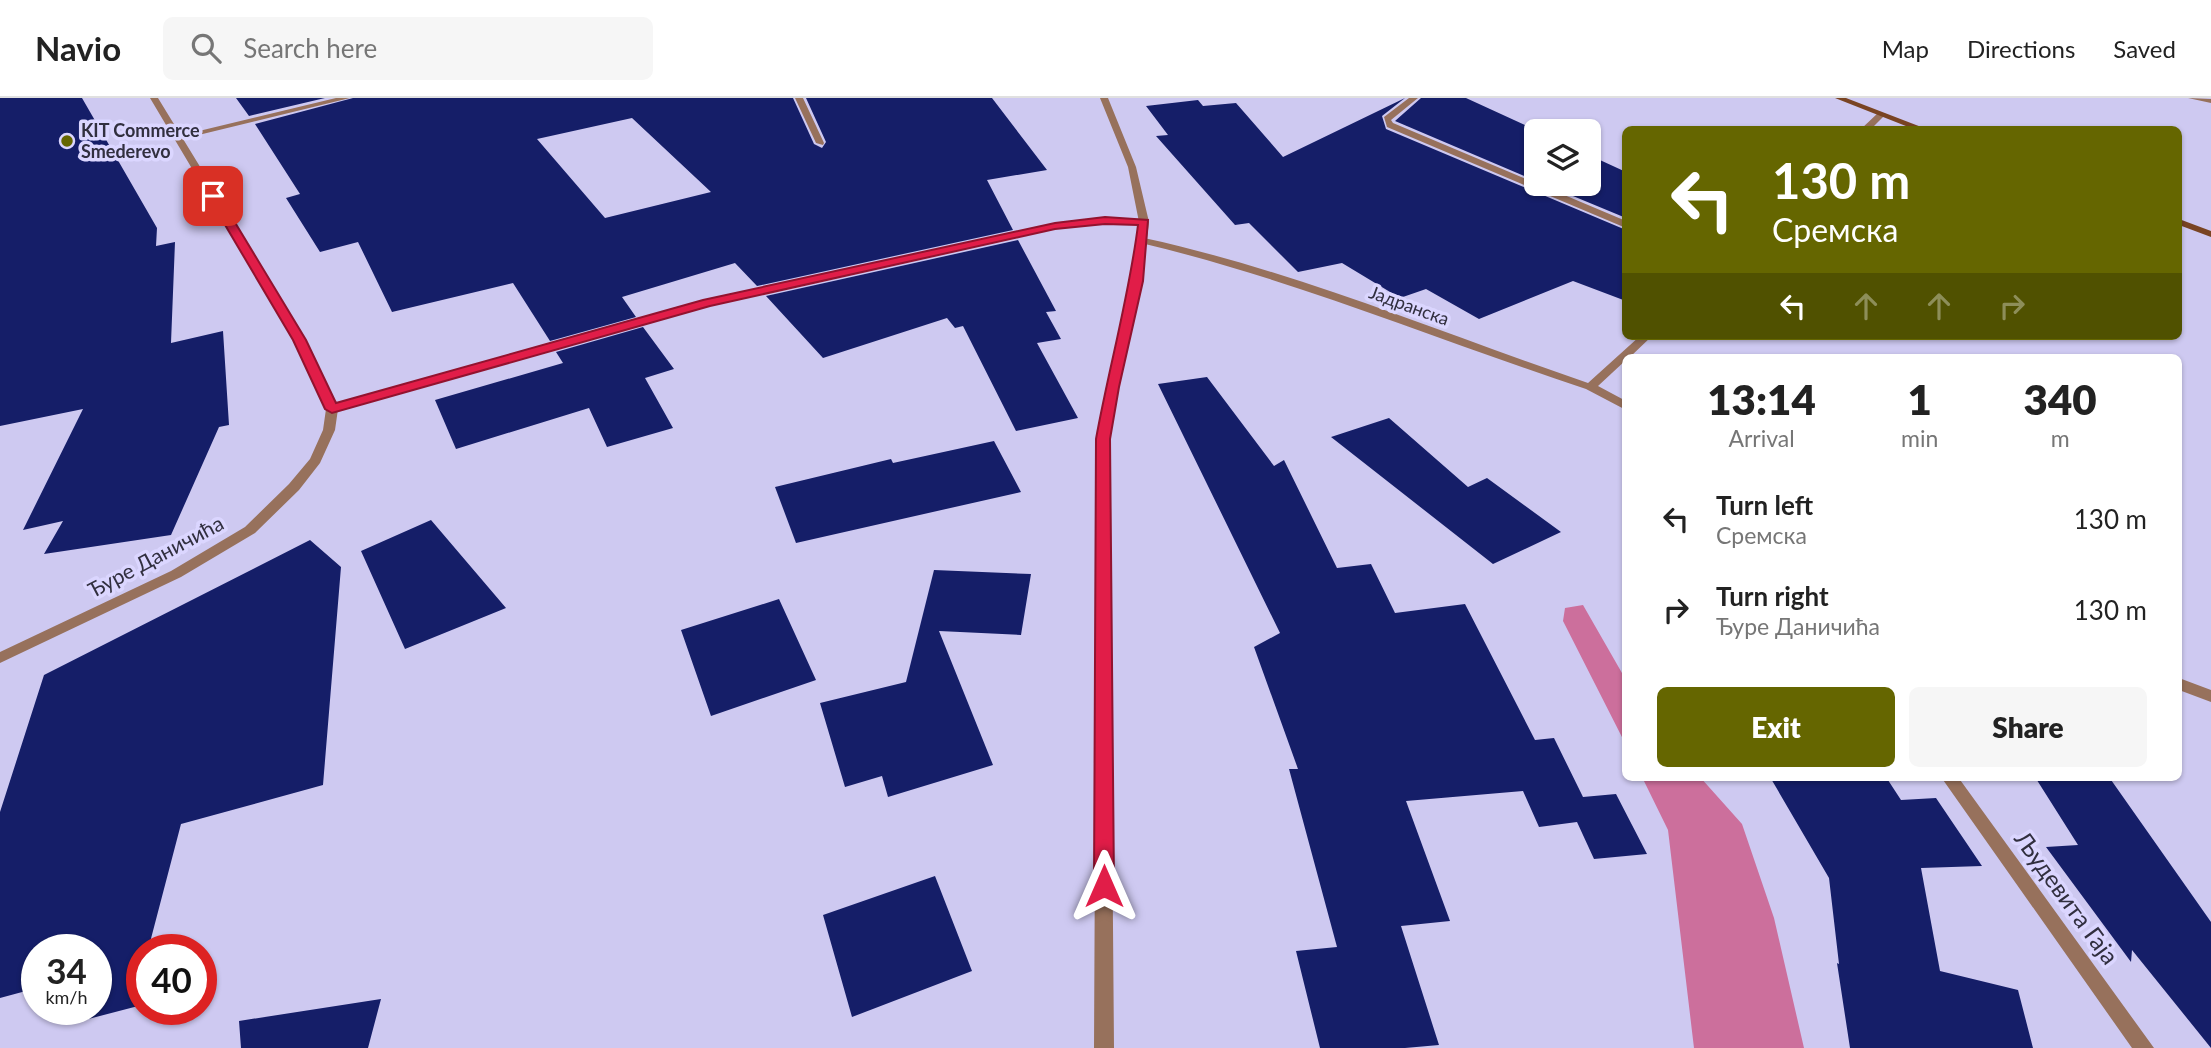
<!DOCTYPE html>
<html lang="en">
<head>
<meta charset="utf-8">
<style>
	:root { --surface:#fff; --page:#f6f6f6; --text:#222; --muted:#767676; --line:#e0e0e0; --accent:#656600 }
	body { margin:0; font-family:Lato,sans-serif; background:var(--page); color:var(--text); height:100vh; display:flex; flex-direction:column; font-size:26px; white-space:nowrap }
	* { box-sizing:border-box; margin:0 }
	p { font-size:23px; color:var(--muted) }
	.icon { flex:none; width:38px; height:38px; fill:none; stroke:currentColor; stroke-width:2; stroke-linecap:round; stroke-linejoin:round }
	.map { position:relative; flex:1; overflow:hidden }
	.side { position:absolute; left:1622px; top:256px; width:560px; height:427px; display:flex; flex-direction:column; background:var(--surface); border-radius:10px; box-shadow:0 2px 5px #0004 }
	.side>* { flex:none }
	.banner { position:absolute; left:1622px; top:28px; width:560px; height:214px; border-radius:10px; box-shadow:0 2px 5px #0004; background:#656600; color:#fff; overflow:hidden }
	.buttons { position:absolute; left:1524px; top:21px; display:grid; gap:14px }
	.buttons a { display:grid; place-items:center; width:77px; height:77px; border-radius:10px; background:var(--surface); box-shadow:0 2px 5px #0004; font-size:35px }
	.speed { position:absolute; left:21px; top:836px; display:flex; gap:14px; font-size:35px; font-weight:700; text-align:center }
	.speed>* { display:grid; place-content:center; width:91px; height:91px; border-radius:50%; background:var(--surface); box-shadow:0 2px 5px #0004; line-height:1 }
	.speed small { font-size:18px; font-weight:400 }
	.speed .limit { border:10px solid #d22; background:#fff; color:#111 }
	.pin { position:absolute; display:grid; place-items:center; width:60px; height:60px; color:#fff; margin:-30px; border-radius:14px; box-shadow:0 4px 10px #0006 }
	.me { position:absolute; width:77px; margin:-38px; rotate:0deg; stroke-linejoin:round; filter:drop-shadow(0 0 5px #0008) }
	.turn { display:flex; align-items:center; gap:24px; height:147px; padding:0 35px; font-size:32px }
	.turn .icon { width:91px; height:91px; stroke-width:2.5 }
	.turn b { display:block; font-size:49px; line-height:60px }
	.lanes { display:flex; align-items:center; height:66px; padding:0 35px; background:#0003; justify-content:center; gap:35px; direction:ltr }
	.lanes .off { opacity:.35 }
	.eta { display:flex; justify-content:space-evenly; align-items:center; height:119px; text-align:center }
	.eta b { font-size:42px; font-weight:800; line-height:49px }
	.button { display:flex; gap:14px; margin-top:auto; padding:14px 35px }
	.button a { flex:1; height:80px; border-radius:10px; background:var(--accent); color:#fff; font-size:28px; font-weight:800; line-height:80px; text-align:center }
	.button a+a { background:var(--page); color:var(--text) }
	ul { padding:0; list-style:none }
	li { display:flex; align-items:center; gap:21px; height:91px; padding:0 35px }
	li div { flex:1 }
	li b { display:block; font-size:26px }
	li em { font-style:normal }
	header { display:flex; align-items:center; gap:42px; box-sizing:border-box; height:98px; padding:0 35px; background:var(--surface); border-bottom:2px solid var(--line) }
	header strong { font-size:33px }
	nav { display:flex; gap:38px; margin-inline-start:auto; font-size:24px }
	.search { width:490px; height:63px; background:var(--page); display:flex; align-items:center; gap:18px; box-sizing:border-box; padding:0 24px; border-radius:10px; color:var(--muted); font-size:26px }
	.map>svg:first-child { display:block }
	.forest { fill:#cc6f9c }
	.building { fill:#151e68; fill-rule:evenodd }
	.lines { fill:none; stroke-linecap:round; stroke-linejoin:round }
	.minor { fill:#97715c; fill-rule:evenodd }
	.tertiary { fill:#97715c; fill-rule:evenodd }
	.secondary { fill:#794423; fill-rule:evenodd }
	.route { fill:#e11d48; stroke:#92132f; stroke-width:2 }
	.poi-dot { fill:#656600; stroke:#dbd6ff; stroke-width:2.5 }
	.labels { text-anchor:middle; stroke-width:7; stroke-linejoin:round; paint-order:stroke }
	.far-poi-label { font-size:18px; font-weight:bold; fill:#312f3f; stroke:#dbd6ff; text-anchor:start }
	.far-street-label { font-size:18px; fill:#312f3f; stroke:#dbd6ff }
	.street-label { font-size:21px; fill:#312f3f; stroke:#dbd6ff }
	.near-street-label { font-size:24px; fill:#312f3f; stroke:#dbd6ff }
</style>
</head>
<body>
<header>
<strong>Navio</strong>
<div class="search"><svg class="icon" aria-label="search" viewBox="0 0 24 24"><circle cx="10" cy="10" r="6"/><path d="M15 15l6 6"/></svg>Search here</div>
<nav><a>Map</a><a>Directions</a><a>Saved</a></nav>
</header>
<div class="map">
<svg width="2211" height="950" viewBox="0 0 2211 950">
	<rect width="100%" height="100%" fill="#cec9f1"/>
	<path class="forest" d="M 1583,507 L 1626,582 L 1626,647 L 1563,523 L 1565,510 Z
		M 1642,679 L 1700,679 L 1742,726 L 1774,820 L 1804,950 L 1694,950 L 1668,732 Z"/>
	<path class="building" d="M 0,0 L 82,0 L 157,130 L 156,148 L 175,144 L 171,245 L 223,233 L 229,327 L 219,329 L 171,437 L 44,456 L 63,423 L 23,432 L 83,311 L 0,328 Z
		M 236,0 L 325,0 L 249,18 Z
		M 353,0 L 793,0 L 814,46 L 822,50 L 826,44 L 806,0 L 992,0 L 1047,72 L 987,82 L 1013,132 L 757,188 L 735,165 L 622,199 L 636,219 L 550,243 L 513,185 L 392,214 L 358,144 L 320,154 L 286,100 L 300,96 L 255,26 ZM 632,20 L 711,94 L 605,120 L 537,41 Z
		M 1405,0 L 1382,18 L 1386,31 L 1626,132 L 1626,203 L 1573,183 L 1479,221 L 1426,191 L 1400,200 L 1342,165 L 1298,174 L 1249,125 L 1235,127 L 1156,38 L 1168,37 L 1146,8 L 1198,2 L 1203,8 L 1236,5 L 1283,59 Z
		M 1421,0 L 1466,0 L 1538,33 L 1536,83 L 1395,23 Z
		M 1589,57 L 1626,74 L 1626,120 L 1544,86 L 1589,86 Z
		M 1018,142 L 1056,213 L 1046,214 L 1061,241 L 1037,245 L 1078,320 L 1016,333 L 963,228 L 955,230 L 947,220 L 823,260 L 766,198 Z
		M 643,229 L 674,271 L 645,280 L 673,330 L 607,349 L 589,310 L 456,351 L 435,302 L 563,265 L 556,254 Z
		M 1207,279 L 1274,368 L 1284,362 L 1337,470 L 1371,466 L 1395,515 L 1465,506 L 1535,642 L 1554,640 L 1583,699 L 1616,696 L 1647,756 L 1594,761 L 1577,724 L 1539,729 L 1523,693 L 1406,703 L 1450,823 L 1401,828 L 1439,947 L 1405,950 L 1320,950 L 1296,853 L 1337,849 L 1289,671 L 1298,671 L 1254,549 L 1280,535 L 1158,286 Z
		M 1389,320 L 1468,389 L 1487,380 L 1561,434 L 1493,466 L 1331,339 Z
		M 994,343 L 1021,394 L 796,445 L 775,389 L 891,361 L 893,365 Z
		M 431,422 L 506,510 L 405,551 L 361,453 Z
		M 310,442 L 341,469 L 323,687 L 181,726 L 148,852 L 142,852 L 142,907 L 73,925 L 77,912 L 96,912 L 96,852 L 37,852 L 37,890 L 0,900 L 0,714 L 44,577 Z
		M 934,472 L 1031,476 L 1021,537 L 939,533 L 993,667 L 888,699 L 882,678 L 845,689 L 820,605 L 906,584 Z
		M 779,501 L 816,582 L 711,618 L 681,532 Z
		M 1770,679 L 1886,679 L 1901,702 L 1936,700 L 1982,768 L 1921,770 L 1940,873 L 2018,892 L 2033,950 L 1850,950 L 1837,865 L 1839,866 L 1829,780 Z
		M 2035,679 L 2109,679 L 2211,824 L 2211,950 L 2132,852 L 2131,864 L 2046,749 L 2078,747 Z
		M 935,778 L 972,873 L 852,919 L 823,817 Z
		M 381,901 L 368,950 L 241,950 L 239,923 Z"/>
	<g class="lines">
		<path class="minor" d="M 336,0 L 350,0 L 178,42 L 174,39 Z
			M 795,0 L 803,0 L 824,45 L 823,47 L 816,45 Z
			M 1409,0 L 1418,0 L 1391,22 L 1393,25 L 1626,123 L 1626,130 L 1387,29 L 1384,19 Z
			M 2188,0 L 2211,1 L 2211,5 Z
			M 1879,14 L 1886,16 L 1870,32 L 1860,32 Z
			M 1105,120 L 1144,121 L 1149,124 L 1144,127 L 1105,126 L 1055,131 L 709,208 L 336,314 L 328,314 L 326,311 L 328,308 L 703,203 L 1055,125 Z
			M 1144,140 C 1296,173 1441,235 1588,285 L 1640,238 L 1652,238 L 1630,259 L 1626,259 L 1626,262 L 1598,288 L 1626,303 L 1626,312 L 1586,291 C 1438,242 1293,181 1141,145 L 1139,143 Z
			M 2179,580 L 2211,592 L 2211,604 L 2179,592 Z
			M 1941,679 L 1958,679 L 2154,950 L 2132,950 Z"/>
		<path class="tertiary" d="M 150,0 L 158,0 L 306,242 L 338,311 L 335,332 L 320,365 L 299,392 L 255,435 L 181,479 L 0,565 L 0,554 L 171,473 L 245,429 L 289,386 L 310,361 L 323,332 L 326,311 L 294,242 Z
			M 1100,0 L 1108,0 L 1136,69 L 1149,124 L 1142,183 L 1118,289 L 1109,341 L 1114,950 L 1094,950 L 1097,341 L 1106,289 L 1132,183 L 1139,124 L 1128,69 Z"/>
		<path class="secondary" d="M 1835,0 L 1846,0 L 1929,32 L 1916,32 Z
			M 2179,121 L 2211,133 L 2211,139 L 2179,127 Z"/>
	</g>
	<path class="route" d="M 213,95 L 219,98 L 306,242 L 336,305 L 703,202 L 1055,125 L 1105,119 L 1148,122 L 1143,183 L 1119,289 L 1110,341 L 1114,788 L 1111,794 L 1104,796 L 1097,794 L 1094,788 L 1096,341 C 1109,269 1129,199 1138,127 L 1105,126 L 1055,131 L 710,208 L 332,315 L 325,311 L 293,242 L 208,98 Z"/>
	<circle class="poi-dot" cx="67" cy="43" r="7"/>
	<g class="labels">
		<g class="far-poi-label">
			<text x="81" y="39">KIT Commerce<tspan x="81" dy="21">Smederevo</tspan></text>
		</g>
		<g class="far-street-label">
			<text transform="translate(1409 208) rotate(20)" y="6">Јадранска</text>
		</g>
		<g class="street-label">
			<text transform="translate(156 459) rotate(-28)" y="7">Ђуре Даничића</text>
		</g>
		<g class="near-street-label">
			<text transform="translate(2066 800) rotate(54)" y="8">Људевита Гаја</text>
		</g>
	</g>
</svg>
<div class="buttons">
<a><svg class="icon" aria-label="layers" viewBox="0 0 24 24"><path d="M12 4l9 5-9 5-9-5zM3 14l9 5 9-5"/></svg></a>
</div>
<div class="speed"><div>34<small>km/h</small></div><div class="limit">40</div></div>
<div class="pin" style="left:213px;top:98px;background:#d93025"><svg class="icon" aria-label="arrive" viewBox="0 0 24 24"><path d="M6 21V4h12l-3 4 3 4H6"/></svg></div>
<svg class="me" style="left:1104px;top:788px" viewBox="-20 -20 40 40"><path d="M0-17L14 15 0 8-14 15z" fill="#e11d48" stroke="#fff" stroke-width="4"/></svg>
<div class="banner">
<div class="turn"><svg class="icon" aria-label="left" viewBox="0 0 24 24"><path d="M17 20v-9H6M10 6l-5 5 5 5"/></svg><div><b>130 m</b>Сремска</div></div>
<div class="lanes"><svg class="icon" aria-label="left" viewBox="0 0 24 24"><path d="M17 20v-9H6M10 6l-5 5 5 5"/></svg><svg class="icon off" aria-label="ahead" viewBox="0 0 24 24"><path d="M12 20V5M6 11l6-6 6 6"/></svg><svg class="icon off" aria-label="ahead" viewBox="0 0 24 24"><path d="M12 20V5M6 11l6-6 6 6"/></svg><svg class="icon off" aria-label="right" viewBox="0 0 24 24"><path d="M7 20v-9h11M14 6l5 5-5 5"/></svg></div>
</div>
<section class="side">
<div class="eta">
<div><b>13:14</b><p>Arrival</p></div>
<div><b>1</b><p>min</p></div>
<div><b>340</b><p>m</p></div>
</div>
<ul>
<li><svg class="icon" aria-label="left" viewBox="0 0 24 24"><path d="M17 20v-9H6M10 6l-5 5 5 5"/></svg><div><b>Turn left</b><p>Сремска</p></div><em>130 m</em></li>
<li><svg class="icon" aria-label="right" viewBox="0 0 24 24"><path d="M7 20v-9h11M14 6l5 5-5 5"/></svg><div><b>Turn right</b><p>Ђуре Даничића</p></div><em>130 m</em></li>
</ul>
<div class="button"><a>Exit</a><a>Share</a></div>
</section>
</div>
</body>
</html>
